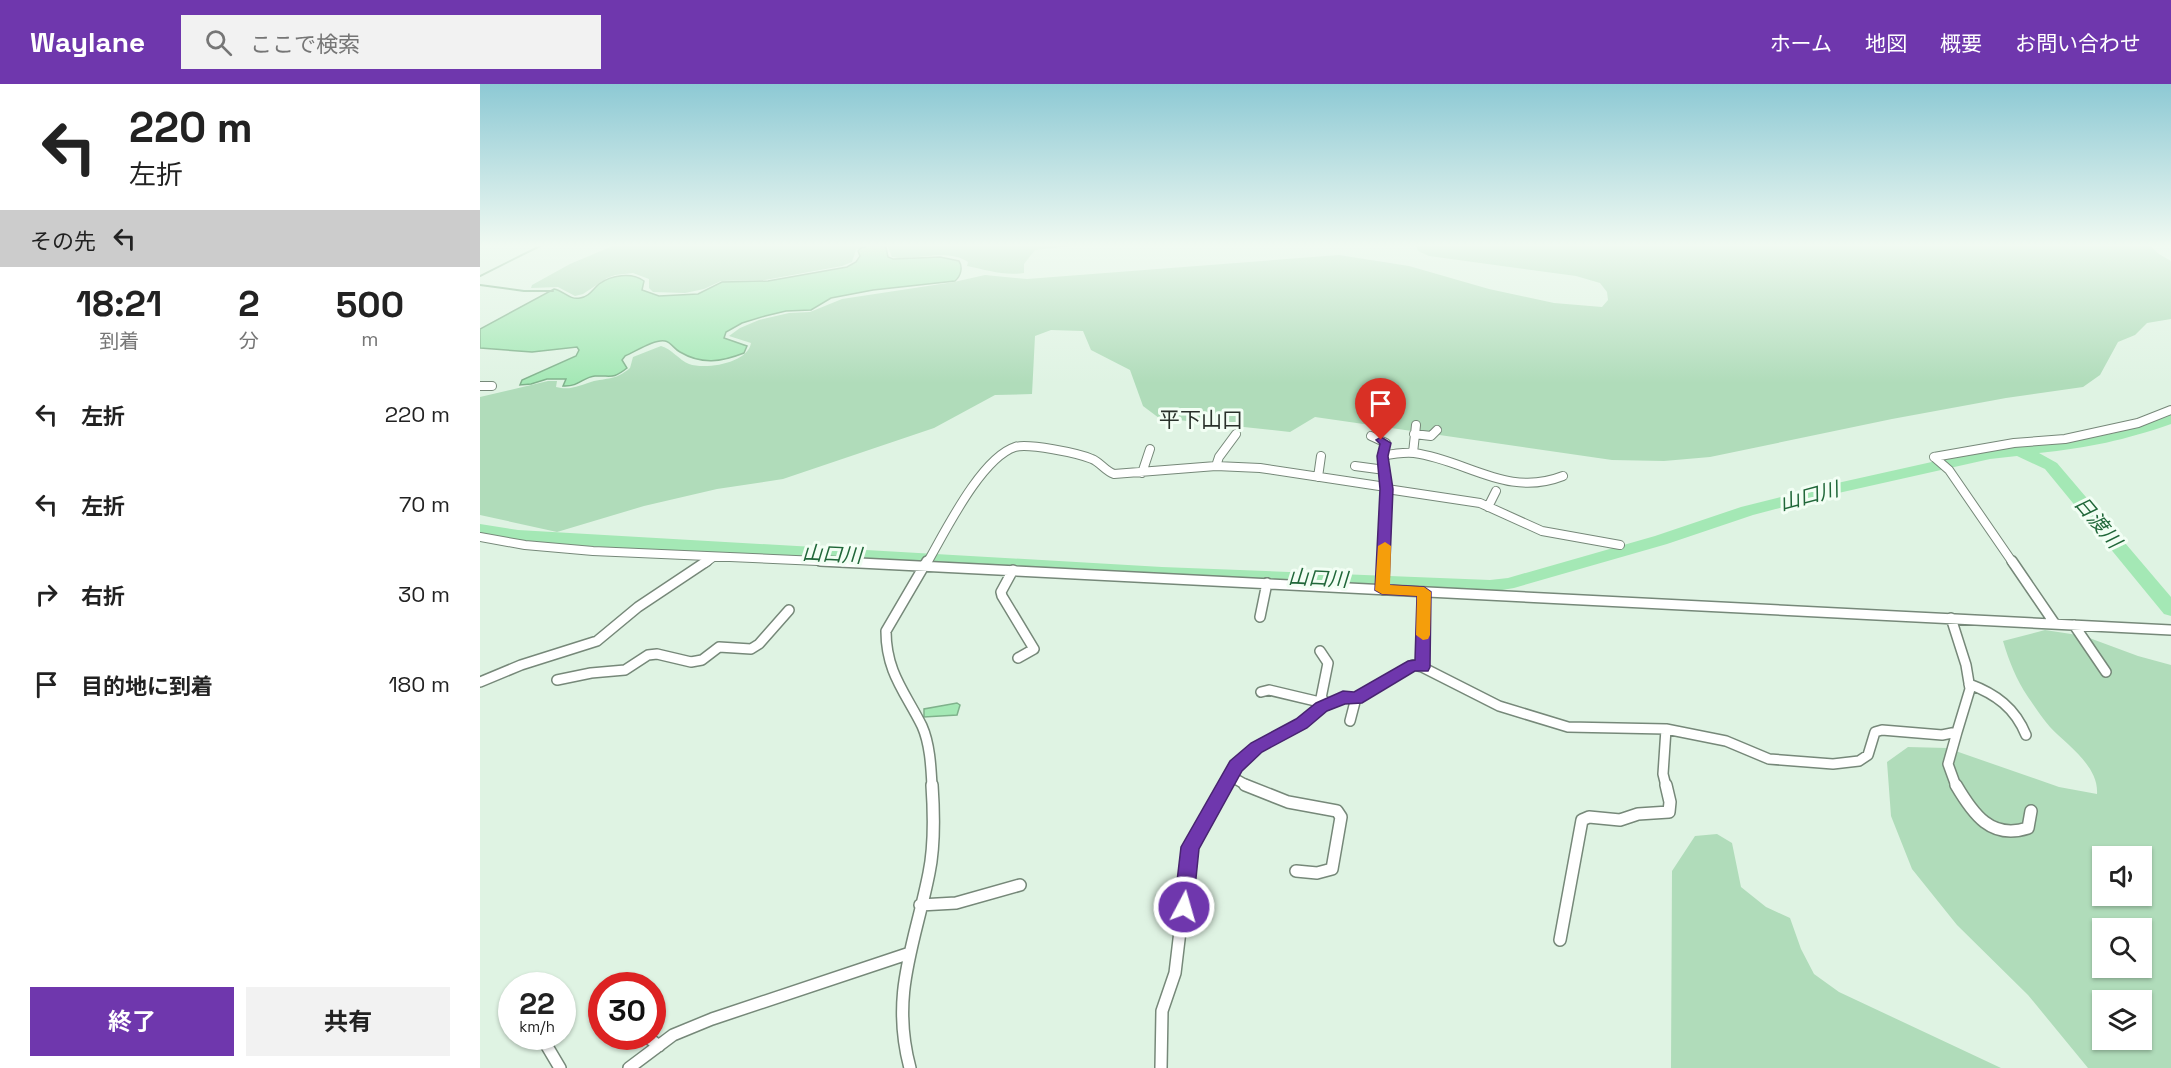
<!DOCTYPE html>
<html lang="ja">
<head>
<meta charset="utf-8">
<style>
	:root { --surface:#fff; --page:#f2f2f2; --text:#222; --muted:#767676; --accent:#6f37ad }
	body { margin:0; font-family:"Space Grotesk","Noto Sans JP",sans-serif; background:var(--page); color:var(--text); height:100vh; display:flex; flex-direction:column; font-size:22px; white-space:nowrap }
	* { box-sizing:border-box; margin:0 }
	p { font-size:20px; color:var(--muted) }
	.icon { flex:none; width:33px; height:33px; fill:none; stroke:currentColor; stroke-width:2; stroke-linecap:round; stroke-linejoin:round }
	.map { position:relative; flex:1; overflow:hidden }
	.panel { display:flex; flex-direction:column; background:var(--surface); width:480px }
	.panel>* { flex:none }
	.banner { background:#fff; color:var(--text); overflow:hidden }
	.tools { position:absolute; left:1612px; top:762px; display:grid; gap:12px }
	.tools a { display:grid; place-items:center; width:60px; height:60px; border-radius:0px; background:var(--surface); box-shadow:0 2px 4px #0004; font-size:30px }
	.speed { position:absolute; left:18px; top:888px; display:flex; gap:12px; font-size:30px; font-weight:700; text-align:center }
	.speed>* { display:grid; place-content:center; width:78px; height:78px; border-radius:50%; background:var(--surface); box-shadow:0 2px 4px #0004; line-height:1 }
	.speed small { font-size:15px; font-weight:400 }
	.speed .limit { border:9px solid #d22; background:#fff; color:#111 }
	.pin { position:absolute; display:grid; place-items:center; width:51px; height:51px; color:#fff; margin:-62px -26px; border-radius:50% 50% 50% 0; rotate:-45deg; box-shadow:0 0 6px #0007 }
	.pin .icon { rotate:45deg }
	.me { position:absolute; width:66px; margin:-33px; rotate:6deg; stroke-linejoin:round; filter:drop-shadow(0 0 4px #0008) }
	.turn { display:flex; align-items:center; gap:21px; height:126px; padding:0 30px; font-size:27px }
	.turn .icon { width:78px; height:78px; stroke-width:2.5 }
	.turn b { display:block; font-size:42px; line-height:51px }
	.then { display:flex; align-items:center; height:57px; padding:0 30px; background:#0003; gap:12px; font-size:22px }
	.eta { display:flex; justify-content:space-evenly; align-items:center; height:102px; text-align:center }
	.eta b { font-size:36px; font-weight:700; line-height:42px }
	.cta { display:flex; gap:12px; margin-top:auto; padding:12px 30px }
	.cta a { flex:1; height:69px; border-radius:0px; background:var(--accent); color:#fff; font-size:24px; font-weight:700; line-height:69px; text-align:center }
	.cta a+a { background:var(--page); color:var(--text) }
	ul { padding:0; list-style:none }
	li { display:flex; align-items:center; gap:18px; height:90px; padding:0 30px }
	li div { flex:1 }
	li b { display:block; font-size:22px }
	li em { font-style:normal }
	header { display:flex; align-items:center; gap:36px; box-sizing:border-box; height:84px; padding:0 30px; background:var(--accent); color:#fff }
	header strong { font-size:28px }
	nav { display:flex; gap:33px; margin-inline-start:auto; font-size:21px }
	.search { width:420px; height:54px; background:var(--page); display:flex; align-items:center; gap:15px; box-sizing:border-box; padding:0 21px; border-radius:0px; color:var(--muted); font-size:22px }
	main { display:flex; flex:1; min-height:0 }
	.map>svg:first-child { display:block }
	.green { fill:#b0dcba; fill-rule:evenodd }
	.water { fill:#a4e8b5; stroke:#7fb18b; stroke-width:1.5 }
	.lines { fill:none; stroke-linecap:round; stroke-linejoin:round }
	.stream { stroke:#7fb18b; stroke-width:2 }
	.river { fill:#a4e8b5; fill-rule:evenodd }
	.street-far3-casing { stroke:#768879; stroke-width:8 }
	.street-far2-casing { stroke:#768879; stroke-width:10 }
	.street-far1-casing { stroke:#768879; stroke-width:12 }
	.street-casing { stroke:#768879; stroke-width:14 }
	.street-far3 { stroke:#fff; stroke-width:6 }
	.street-far2 { stroke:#fff; stroke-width:8 }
	.street-far1 { stroke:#fff; stroke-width:9 }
	.street { stroke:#fff; stroke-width:11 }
	.route { fill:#6f37ad; stroke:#482470; stroke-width:1.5 }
	.slow { fill:#f59e0b }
	.labels { text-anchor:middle; stroke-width:6; stroke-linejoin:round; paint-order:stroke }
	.water-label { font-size:20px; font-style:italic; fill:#206739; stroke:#f2fef4 }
	.quarter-label { font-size:21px; fill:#29302a; stroke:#f2fef4 }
</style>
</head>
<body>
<header>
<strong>Waylane</strong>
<div class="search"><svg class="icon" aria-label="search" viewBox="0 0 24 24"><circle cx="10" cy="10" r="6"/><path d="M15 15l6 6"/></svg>ここで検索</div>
<nav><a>ホーム</a><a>地図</a><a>概要</a><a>お問い合わせ</a></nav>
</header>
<main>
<section class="panel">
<div class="banner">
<div class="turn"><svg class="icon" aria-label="left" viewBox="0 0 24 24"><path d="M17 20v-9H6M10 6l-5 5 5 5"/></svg><div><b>220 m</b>左折</div></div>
<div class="then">その先<svg class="icon" aria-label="left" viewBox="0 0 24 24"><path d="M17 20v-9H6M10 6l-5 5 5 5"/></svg></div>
</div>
<div class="eta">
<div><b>18:21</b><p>到着</p></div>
<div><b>2</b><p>分</p></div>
<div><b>500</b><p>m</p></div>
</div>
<ul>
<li><svg class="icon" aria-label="left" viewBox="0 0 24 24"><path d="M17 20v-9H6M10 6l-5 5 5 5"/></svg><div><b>左折</b></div><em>220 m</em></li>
<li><svg class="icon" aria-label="left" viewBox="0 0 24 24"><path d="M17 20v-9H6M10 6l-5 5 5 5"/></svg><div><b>左折</b></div><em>70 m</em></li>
<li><svg class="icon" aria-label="right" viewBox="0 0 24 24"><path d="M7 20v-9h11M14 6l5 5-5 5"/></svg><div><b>右折</b></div><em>30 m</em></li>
<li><svg class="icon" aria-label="arrive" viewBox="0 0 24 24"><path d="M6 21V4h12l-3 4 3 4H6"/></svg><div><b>目的地に到着</b></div><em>180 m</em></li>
</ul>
<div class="cta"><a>終了</a><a>共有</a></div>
</section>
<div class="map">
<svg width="1691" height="984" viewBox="0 0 1691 984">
	<rect width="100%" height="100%" fill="#dff3e3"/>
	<path class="green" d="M 135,161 L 386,161 L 376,166 L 372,178 L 362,182 L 285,196 L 241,197 L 224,205 L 205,209 L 173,208 L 169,204 L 169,195 L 153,189 L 135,191 L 127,194 L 103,210 L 95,212 L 78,203 L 51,204 L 52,201 L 90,180 Z
		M 407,161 L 600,161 L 555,166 L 544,180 L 544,189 C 524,192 507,186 487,182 L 488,178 C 469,165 440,175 418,174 L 412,173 Z
		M 936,161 L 1669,161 L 1679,170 L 1691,177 L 1691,235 L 1667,239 L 1655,251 L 1638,258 L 1620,291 L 1603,303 L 1526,314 L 1412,335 L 1230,373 L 1184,377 L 1132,376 L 835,333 L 810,348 L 679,334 L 663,322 L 650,286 L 611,266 L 603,247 L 571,246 L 555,252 L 552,310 L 515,311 L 454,344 L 303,395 L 237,405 L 164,422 L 77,448 L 0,431 L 0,313 L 68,297 L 77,297 L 76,303 C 91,307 100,301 114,297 C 130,294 137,295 150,284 L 153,273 L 181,262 C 192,265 199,276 209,280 C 226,286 268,279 271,259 L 249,252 L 260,244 L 279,236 L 309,229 L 330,228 L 362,215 L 474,198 L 505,191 L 547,195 L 859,171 L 929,182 L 1009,205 L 1074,219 L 1122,223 L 1128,216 L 1127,208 L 1120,199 L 1096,192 L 949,172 L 938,167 Z
		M 1565,546 L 1604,552 L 1658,572 L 1691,581 L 1691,984 L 1608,984 L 1548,911 L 1477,841 L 1432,785 L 1411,732 L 1407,678 L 1428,663 L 1467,664 L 1579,703 L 1617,710 C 1619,682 1587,661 1570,643 C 1562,634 1555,623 1548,613 C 1536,595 1529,577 1523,557 ZM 1623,772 L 1662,772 L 1662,812 L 1623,812 ZM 1623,844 L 1662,844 L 1662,884 L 1623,884 ZM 1623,916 L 1662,916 L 1662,956 L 1623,956 Z
		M 1237,750 L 1252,759 L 1261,803 L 1286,823 L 1310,834 L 1321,865 L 1334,890 L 1359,908 L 1521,984 L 1191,984 L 1192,787 L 1215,752 Z"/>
	<path class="water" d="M 392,161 L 406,163 L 408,173 L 413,175 L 460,173 L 479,177 C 483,183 481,192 475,197 L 393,206 L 351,214 L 331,226 L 306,227 L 285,232 L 262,239 L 246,248 L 244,254 L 267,262 L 264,269 C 241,278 222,281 200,268 C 194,265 191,258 185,257 C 174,255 155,268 145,272 L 142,276 L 147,284 C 132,296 131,291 115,292 C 103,293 99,303 83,302 L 86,295 L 67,295 L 51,300 L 40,301 L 42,296 L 96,272 L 99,266 L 97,263 L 52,268 L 0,264 L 0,245 L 74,205 C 84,207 89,216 100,214 C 109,213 113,205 119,200 C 131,191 152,188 164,197 L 162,206 L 179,212 L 218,210 L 242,198 L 288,197 L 367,183 L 376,178 L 380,172 L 378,167 L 381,164 Z
		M 477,619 L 480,621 L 477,631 L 444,633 L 444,625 Z"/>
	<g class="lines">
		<path class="stream" d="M 0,192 L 62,161
			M 0,201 L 44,207 L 73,207"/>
		<path class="river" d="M 1691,331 L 1691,340 C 1645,356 1608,364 1559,369 L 1577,379 L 1691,513 L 1691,532 L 1684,530 L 1565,385 L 1537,372 L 1510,375 L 1345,412 L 1273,431 L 1187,460 L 1034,504 L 1010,508 L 682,495 L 38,458 L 0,450 L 0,440 L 38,446 L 682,483 L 1010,496 L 1028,494 L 1175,452 L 1261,423 L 1344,402 L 1510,365 L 1603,355 L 1635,349 Z"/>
		<defs>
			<path id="street-far3" d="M 0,302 L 12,302"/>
			<path id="street-far2" d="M 0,302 L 12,302
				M 934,350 L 951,352 L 957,346
				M 891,352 L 906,359 L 902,372 L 907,405 L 903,479
				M 933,369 L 936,341
				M 902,372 C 912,370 924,368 934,369 C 987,376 1027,414 1083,392
				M 1454,373 L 1534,359 L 1585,355 L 1658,339 L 1691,326
				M 1454,373 L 1469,386 L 1533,479
				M 736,382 L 739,373 L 756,350
				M 875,382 L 905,386
				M 662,389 L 670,365
				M 838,393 L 841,372
				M 907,405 L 1000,419 L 1062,447 L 1140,461
				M 1008,423 L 1016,407
				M 0,453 L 45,461 L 113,467 L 383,479
				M 225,479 L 232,474
				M 447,479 C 465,448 501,374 535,363 C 548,359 598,369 612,375 C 620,378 625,387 634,390 L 736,382 L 780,384 L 906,403"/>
			<path id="street-far1" d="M 340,477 L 1691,546
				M 447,477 L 406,547 C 406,588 425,608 442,642 C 450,660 451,683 452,702
				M 1532,477 L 1575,540
				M 533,486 L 521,508 L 522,512 L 554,565 L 538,574
				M 902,506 L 903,477
				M 780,533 L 787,499
				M 1594,541 L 1626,588
				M 942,583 L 944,508
				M 77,596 L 111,589 L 145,586 L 168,571 L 177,570 L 211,578 L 222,576 L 239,563 L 271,565 L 279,560 L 309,526
				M 0,598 L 41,581 L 117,557 L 158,523 L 227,477
				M 1489,600 C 1516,610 1535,624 1546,651
				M 781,608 L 789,606 L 848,620 L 841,614 L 848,579 L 840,567
				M 870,637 L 876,614
				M 1186,645 L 1183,690 L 1186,702
				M 750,692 L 768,702
				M 744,702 L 756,682 L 777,664 L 821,639 L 842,623 L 863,614 L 876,614 L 933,581 L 942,583 L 1019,622 L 1088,643 L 1186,645 L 1246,657 L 1289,675 L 1353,680 L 1379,677 L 1388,671 L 1395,648 L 1402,646 L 1462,651 L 1477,648 L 1490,605 L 1486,581 L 1471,534
				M 1476,702 L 1468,680 L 1477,648"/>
			<path id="street" d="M 765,701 L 808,718 L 857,727 L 861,733 L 852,785 L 837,789 L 816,787
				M 1476,701 C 1493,730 1511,756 1548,744 L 1551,727
				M 440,821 L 476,819 L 540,801
				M 1080,856 L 1102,736 L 1109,733 L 1140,736 L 1158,730 L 1189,728 L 1190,718 L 1186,701
				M 61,952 L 80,984
				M 166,952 L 179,962
				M 149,984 L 193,951 L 232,935 L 427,870
				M 430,984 C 410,910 435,860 449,789 C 455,760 454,730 452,701
				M 681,984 L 682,927 L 695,889 L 710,763 L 745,701"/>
		</defs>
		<use href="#street-far3" class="street-far3-casing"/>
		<use href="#street-far2" class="street-far2-casing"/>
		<use href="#street-far1" class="street-far1-casing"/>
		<use href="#street" class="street-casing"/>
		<use href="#street-far3" class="street-far3"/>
		<use href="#street-far2" class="street-far2"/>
		<use href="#street-far1" class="street-far1"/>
		<use href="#street" class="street"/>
	</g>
	<linearGradient id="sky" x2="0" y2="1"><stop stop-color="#8dc9d4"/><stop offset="0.54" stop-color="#f1faf2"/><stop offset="1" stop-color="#f1faf2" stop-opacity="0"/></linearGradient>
	<rect width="1691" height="299" fill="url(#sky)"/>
	<path class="route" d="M 901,353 L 911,359 L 908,372 L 913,405 L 909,501 L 944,503 L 951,508 L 950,583 L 948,587 L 935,587 L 882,619 L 865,620 L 847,627 L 827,644 L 782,668 L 762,687 L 719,765 L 713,823 L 710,829 L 704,832 L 697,829 L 694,823 L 701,763 L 750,677 L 771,659 L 816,635 L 836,619 L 863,607 L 874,608 L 928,577 L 935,576 L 937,512 L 902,510 L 895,506 L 900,405 L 897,372 L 900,360 L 896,356 Z"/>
	<path class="slow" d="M 905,458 L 911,462 L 910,501 L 944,503 L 951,508 L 950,551 L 948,555 L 943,556 L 936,551 L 937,512 L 902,510 L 895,506 L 898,462 Z"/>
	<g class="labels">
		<g class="water-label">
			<text transform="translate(1329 412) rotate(-15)" y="7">山口川</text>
			<text transform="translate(1618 438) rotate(50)" y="7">日渡川</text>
			<text transform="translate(352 470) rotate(3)" y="7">山口川</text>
			<text transform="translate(838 494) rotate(3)" y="7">山口川</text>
		</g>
		<g class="quarter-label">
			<text x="721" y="343">平下山口</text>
		</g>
	</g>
</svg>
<div class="tools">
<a><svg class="icon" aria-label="sound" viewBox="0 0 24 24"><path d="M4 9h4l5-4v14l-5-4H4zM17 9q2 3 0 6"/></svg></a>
<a><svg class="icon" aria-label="search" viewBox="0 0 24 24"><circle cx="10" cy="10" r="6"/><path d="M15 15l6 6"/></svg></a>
<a><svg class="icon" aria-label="layers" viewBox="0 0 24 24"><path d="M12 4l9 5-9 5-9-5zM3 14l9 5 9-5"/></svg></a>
</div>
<div class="speed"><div>22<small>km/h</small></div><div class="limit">30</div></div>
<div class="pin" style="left:901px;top:356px;background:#d93025"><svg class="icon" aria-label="arrive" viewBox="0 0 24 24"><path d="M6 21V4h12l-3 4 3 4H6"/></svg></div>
<svg class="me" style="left:704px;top:823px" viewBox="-20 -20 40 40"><circle r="17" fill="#6f37ad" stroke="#fff" stroke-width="3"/><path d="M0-11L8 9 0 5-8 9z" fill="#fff"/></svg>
</div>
</main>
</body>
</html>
